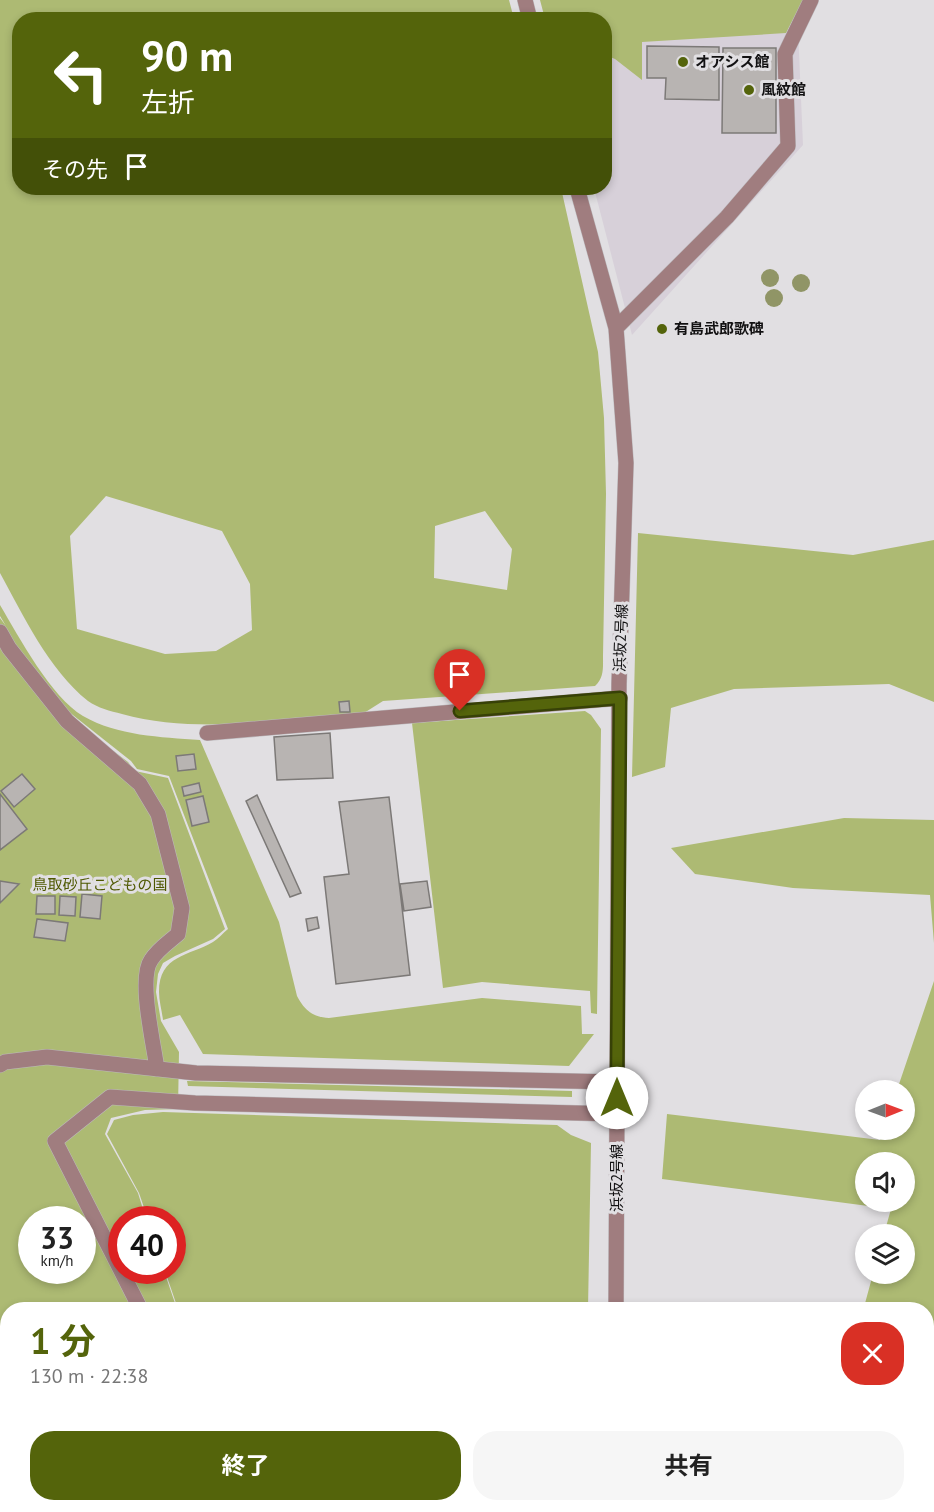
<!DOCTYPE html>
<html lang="ja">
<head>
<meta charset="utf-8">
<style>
	:root { --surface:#fff; --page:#f6f6f6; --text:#222; --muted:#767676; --accent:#54640b }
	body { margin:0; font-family:"PT Sans","Noto Sans JP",sans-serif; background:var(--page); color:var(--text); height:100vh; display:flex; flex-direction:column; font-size:22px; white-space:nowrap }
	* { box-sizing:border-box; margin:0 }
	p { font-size:20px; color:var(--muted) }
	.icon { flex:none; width:33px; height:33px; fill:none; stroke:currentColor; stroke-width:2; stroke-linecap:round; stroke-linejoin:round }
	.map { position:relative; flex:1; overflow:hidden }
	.panel { position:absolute; left:0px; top:1302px; width:934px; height:210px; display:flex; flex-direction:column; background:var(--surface); border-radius:24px 24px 0 0; box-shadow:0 3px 9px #0003 }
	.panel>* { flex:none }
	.top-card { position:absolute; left:12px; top:12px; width:600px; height:183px; border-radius:24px; box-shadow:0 3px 9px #0003; background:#54640b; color:#fff; overflow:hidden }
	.needle { width:39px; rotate:89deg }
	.fabs { position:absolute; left:855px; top:1080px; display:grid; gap:12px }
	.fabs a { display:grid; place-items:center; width:60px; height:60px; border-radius:50%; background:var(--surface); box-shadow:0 3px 9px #0003; font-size:30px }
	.speed { position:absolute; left:18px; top:1206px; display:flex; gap:12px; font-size:30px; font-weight:700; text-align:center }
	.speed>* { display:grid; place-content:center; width:78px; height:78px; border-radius:50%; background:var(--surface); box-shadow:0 3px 9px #0003; line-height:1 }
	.speed small { font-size:15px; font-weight:400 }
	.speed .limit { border:9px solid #d22; background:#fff; color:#111 }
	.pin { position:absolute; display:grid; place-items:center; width:51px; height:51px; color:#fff; margin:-62px -26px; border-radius:50% 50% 50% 0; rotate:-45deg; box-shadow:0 0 6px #0007 }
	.pin .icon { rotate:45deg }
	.me { position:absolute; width:66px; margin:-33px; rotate:0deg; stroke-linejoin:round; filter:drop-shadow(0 0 4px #0008) }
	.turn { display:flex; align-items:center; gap:21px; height:126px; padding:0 30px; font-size:27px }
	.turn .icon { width:78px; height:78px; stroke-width:2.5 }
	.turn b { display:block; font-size:42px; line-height:51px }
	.then { display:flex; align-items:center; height:57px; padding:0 30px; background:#0003; gap:12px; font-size:22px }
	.round { display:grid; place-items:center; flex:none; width:63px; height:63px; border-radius:24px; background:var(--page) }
	.headline { display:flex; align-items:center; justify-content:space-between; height:102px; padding:0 30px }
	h1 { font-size:36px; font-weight:700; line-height:45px; color:var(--accent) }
	.cta { display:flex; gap:12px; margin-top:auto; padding:12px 30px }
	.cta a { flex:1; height:69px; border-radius:24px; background:var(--accent); color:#fff; font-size:24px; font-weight:700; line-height:69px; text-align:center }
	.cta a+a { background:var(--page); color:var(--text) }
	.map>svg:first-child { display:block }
	.built { fill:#d7d0d9 }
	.green { fill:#adba73; fill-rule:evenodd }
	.building { fill:#b8b4b2; stroke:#7c7977; stroke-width:1.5 }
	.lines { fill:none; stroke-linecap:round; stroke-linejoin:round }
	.minor-casing { stroke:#bcbabd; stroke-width:16 }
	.minor { stroke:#a07d7f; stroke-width:15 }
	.tree { fill:#909566 }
	.route-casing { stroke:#374107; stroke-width:15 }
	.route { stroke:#54640b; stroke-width:10 }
	.poi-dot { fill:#54640b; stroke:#e1dfe2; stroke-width:2 }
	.labels { text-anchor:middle; stroke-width:6; stroke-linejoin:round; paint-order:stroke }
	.poi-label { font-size:15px; font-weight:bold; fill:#121112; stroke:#e1dfe2; text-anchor:start }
	.street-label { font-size:15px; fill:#121112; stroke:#e1dfe2 }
	.park-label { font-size:15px; fill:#4e5800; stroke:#e1dfe2 }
</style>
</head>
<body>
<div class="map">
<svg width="934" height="1512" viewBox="0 0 934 1512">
	<rect width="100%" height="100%" fill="#e1dfe2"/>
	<path class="built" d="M 798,29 L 803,145 L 632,335 L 594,188 L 604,188 L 605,36 Z"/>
	<path class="green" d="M 0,0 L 509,0 L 514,19 L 20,20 L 20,188 L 561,188 L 598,352 L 604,418 L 606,494 L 603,656 C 603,669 604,677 595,686 L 383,701 L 364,713 C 286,719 198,735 122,714 C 110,711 98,708 88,701 C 49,670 23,615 0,573 ZM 106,496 L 222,531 L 250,584 L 252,630 L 216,651 L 165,654 L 77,629 L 70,536 ZM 485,511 L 512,549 L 507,590 L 434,578 L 435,526 Z
		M 540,0 L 803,0 L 786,33 L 642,42 L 642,80 L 615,59 L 605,55 L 604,20 L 545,19 Z
		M 638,533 L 853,555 L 934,540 L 934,702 L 889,684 L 734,689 L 671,708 L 665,767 L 632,777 Z
		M 0,605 C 19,637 51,697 83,716 C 118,736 160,737 200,740 L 279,922 L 297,996 C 305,1011 313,1017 329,1018 L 482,998 L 581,1006 L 582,1034 L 594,1034 L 569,1066 L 203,1054 L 180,1015 L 163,1020 C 162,1011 159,1001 159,992 C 159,955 189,956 213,942 C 218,939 223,933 228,929 L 169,776 L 137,769 L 131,761 L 64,708 L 100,741 L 128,762 L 135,771 L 168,778 L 225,929 L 213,939 L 175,956 L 163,963 L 158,974 L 156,992 L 161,1021 L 179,1052 L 178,1109 L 145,1110 L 111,1118 L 105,1134 L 138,1193 L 146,1219 L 122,1220 L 122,1270 L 164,1271 L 177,1309 L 8,1310 L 8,1504 L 522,1505 L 520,1512 L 0,1512 L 0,618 L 6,626 L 0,616 ZM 32,1220 L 82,1220 L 82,1270 L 32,1270 Z
		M 585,711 L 591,715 L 601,729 L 597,1014 L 591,1013 L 590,991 L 482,982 L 443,988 L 412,723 Z
		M 844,818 L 934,820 L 934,943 L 930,895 L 793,888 L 695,874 L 671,848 Z
		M 934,981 L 934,1350 L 927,1349 L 927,1310 L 864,1307 L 873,1274 L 904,1274 L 904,1234 L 884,1234 L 891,1209 L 662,1179 L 667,1114 L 880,1140 L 884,1130 L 904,1130 L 904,1090 L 897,1090 ZM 866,1162 L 904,1162 L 904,1202 L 866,1202 Z
		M 187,1081 L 572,1091 L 572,1097 L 188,1086 Z
		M 163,1112 L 557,1125 L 571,1135 L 591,1143 L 588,1309 L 178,1309 L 165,1271 L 172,1270 L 172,1220 L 148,1219 L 139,1193 L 107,1134 L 114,1120 L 133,1115 Z
		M 760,1504 L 892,1505 L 899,1512 L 755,1512 Z"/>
	<path class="building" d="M 647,46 L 719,47 L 719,100 L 665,99 L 666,78 L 647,78 Z
		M 723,48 L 776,48 L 776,133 L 722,133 Z
		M 349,701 L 350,712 L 340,712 L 339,702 Z
		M 330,733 L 333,778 L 277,780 L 274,737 Z
		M 194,754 L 196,769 L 178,771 L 176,756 Z
		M 22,774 L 35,789 L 14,807 L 1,791 Z
		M 199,783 L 201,792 L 184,796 L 182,787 Z
		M 0,794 L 27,829 L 0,850 Z
		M 257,795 L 301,893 L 290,897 L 246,801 Z
		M 203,796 L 209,822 L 192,826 L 186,800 Z
		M 389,797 L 410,975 L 336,984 L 324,877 L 349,874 L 339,802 Z
		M 0,881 L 19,884 L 0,903 Z
		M 427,881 L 431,907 L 404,911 L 400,884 Z
		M 82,894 L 102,896 L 100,919 L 80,917 Z
		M 37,896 L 55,896 L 55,914 L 36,914 Z
		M 60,896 L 76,897 L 75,916 L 59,915 Z
		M 317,917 L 319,928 L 308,931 L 306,919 Z
		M 37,919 L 68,923 L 65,941 L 34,937 Z"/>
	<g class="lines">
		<defs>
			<path id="minor" d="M 525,0 L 530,20
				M 577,188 L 616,328 L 626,463 L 619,684 L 616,1310
				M 616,328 L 727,217 L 788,146 L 785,54 L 811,0
				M 0,632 L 9,648 L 67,721 L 140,784 L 158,814 L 182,908 L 178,934 C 169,942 158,949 151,960 C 138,979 154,1045 157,1069
				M 207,733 L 620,698
				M 0,1065 L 5,1062 L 47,1057 L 196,1073 L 617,1082
				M 141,1310 L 55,1141 L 110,1097 L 195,1103 L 617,1114
				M 0,1347 L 8,1361
				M 616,1512 L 616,1504"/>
		</defs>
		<use href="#minor" class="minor-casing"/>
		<use href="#minor" class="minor"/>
	</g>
	<g class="tree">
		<circle cx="770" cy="278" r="9"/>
		<circle cx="801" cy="283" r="9"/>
		<circle cx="774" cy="298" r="9"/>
	</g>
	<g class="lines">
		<defs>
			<path id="route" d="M 460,711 L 620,698 L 617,1098"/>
		</defs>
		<use href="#route" class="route-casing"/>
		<use href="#route" class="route"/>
	</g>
	<g class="poi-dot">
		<circle cx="683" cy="62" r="6"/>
		<circle cx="749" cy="90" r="6"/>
		<circle cx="662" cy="329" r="6"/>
	</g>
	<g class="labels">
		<g class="poi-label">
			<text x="695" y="67">オアシス館</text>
			<text x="761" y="95">風紋館</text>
			<text x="674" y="334">有島武郎歌碑</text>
		</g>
		<g class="street-label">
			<text transform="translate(621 638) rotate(-88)" y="5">浜坂2号線</text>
			<text transform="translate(617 1178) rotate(-90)" y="5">浜坂2号線</text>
		</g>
		<g class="park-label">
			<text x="100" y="890">鳥取砂丘こどもの国</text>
		</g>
	</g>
</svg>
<div class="fabs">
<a><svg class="needle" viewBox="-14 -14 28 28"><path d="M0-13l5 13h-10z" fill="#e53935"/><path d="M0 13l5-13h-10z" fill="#767676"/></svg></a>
<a><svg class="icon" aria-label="sound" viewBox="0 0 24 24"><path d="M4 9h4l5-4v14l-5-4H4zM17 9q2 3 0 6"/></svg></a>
<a><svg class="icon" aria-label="layers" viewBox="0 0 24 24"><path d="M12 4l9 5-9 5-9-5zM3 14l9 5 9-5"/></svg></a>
</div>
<div class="speed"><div>33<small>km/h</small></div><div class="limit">40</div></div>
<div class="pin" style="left:460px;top:711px;background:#d93025"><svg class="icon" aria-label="arrive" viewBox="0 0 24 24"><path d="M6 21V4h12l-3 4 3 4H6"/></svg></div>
<svg class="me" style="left:617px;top:1098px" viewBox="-20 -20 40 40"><circle r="19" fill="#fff"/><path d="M0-13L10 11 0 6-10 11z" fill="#54640b"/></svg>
<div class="top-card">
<div class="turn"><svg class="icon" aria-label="left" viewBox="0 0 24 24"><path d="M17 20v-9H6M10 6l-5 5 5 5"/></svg><div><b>90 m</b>左折</div></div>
<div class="then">その先<svg class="icon" aria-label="arrive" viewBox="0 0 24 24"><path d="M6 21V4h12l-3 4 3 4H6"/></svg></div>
</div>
<section class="panel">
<div class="headline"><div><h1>1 分</h1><p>130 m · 22:38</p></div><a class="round" style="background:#d93025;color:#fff"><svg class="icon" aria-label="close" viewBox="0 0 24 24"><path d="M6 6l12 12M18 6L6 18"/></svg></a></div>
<div class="cta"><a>終了</a><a>共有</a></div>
</section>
</div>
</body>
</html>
